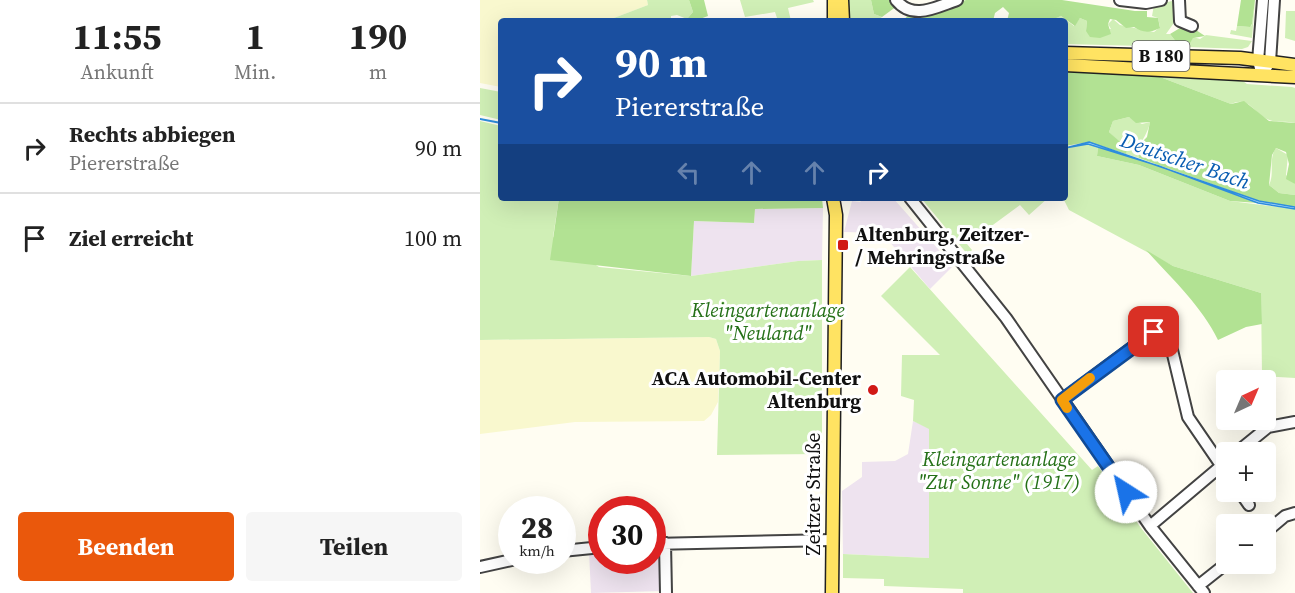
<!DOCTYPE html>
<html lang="de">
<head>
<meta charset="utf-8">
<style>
	:root { --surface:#fff; --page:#f6f6f6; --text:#222; --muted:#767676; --line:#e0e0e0; --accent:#ea580c }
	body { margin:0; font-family:"Source Serif 4",serif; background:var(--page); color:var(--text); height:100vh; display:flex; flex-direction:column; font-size:22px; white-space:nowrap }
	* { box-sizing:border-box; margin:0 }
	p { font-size:20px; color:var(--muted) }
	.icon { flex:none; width:33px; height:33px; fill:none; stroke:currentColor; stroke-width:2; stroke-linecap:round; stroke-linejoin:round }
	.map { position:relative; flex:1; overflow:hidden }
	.details { display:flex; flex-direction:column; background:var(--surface); width:480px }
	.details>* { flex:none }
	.guide { position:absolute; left:18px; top:18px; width:570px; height:183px; border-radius:6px; box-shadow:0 6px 24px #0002; background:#1a4fa0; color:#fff; overflow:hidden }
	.needle { width:39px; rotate:44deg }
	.tools { position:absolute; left:736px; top:370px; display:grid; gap:12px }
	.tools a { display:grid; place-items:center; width:60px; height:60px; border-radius:6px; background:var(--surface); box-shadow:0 6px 24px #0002; font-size:30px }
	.speed { position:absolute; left:18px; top:496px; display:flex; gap:12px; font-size:30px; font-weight:700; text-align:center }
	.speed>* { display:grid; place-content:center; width:78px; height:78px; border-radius:50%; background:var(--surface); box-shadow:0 6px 24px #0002; line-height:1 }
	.speed small { font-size:15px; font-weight:400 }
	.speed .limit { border:9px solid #d22; background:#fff; color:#111 }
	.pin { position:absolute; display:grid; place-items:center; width:51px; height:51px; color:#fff; margin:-26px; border-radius:12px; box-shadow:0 3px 9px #0006 }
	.me { position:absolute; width:66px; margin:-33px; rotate:325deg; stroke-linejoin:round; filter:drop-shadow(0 0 4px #0008) }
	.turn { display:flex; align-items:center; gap:21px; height:126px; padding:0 18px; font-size:27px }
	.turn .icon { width:78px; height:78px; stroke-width:2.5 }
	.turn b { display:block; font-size:42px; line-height:51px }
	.lanes { display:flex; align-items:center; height:57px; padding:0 18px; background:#0003; justify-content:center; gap:30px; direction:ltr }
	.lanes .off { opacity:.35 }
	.eta { display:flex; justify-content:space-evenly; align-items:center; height:102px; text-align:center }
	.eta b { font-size:36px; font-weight:700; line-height:42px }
	.action { display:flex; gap:12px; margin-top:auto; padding:12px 18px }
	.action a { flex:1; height:69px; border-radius:6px; background:var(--accent); color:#fff; font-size:24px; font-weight:700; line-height:69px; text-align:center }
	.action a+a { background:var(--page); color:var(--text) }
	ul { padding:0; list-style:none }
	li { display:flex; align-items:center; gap:18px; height:90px; padding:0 18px; border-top:2px solid var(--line) }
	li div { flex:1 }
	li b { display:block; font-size:22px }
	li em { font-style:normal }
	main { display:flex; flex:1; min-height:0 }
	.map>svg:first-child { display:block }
	.industrial { fill:#eee3ef }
	.farmland { fill:#f9f8ce }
	.green { fill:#d0efb6 }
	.forest { fill:#b2e293 }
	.water { fill:#b0dcfd; stroke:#2e8ddd; stroke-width:1.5 }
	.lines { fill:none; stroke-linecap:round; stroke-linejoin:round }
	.stream { stroke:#2e8ddd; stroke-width:2 }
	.minor-casing { stroke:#434343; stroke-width:14 }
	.major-casing { stroke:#212121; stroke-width:15 }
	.minor { stroke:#fff; stroke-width:10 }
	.major { stroke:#ffe362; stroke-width:12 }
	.route-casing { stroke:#114b97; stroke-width:15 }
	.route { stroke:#1a73e8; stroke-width:10 }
	.slow { stroke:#f59e0b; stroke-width:10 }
	.poi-dot { fill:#d11916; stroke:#fff; stroke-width:2 }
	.labels { text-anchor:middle; stroke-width:6; stroke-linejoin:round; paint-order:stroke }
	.shield { fill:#fff; stroke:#585858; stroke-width:1.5 }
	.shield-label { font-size:18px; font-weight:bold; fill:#101010 }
	.poi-label { font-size:20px; font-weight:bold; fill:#101010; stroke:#fff; text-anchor:start }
	.park-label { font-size:20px; font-style:italic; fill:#247017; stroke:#fff }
	.street-label { font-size:20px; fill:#101010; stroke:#fff }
	.water-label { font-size:21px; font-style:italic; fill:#095db2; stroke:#fff }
</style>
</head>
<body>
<main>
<section class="details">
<div class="eta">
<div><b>11:55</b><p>Ankunft</p></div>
<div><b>1</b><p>Min.</p></div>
<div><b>190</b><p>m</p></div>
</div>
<ul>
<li><svg class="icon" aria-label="right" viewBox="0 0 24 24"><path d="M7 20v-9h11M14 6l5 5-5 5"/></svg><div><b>Rechts abbiegen</b><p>Piererstraße</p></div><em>90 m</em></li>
<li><svg class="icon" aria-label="arrive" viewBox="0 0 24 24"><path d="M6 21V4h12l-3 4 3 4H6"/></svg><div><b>Ziel erreicht</b></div><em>100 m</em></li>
</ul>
<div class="action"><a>Beenden</a><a>Teilen</a></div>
</section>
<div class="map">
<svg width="815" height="593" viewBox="0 0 815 593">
	<rect width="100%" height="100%" fill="#fffdf2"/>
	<path class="industrial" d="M 385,198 L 413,198 L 473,266 L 450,289 L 402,233 L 364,232 L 372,201 L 380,202 Z
		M 343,208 L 342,260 L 318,261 L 211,276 L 214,221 L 274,223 L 275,209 Z
		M 433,421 L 449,428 L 449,558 L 363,554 L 362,491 L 382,477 L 382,462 L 415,461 L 428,454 Z
		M 182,548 L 184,591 L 111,593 L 109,552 L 121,552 L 122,561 L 172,561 L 173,549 Z"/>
	<path class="farmland" d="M 0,0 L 167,0 L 168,5 L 126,21 L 21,21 L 21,87 L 0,83 Z
		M 229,337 L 236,339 L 240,351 L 238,402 L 231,415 L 224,421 L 95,422 L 0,434 L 0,340 Z"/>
	<path class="green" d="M 167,0 L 209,0 L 213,12 L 207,19 L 197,15 L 191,16 L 191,21 L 126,21 L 168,5 Z
		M 260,0 L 333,0 L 334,2 L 308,8 L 311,21 L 298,21 L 295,12 L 265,17 Z
		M 367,0 L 391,0 L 394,14 L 402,17 L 397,21 L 368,21 Z
		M 775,0 L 772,38 L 750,34 L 751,30 L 756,31 L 757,26 L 769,27 L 772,25 Z
		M 692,1 L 697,7 L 696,20 L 686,34 L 690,34 L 700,47 L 585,44 L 585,21 L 567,21 L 581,16 L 594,26 L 600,18 L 607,21 L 606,31 L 631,29 L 628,24 L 633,19 L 640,25 L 674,32 L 680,27 L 678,18 L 672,16 L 674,5 Z
		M 806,11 L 815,11 L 815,41 L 805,38 Z
		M 726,35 L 772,41 L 768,47 L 762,49 L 708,47 L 713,37 L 720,39 Z
		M 585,71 L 757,77 L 767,84 L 812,87 L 815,88 L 815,123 C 806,121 794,123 787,119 C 772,112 770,96 751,104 L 680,77 Z
		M 0,88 L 21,92 L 21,120 L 0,115 Z
		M 649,117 L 662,124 L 670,122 C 669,131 661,141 660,147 C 660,151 660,154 659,158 L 646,154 L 646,148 L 629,132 L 633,121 Z
		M 0,121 L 21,126 L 21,198 L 79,198 L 73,237 L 119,267 L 211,276 L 318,261 L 342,260 L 342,454 L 237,455 L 240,351 L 236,339 L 229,337 L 0,340 Z
		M 608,144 L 618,147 L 617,156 L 659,165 L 750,201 L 815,209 L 815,378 L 782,376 L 781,293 L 693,266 L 589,210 L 583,198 L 585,148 Z
		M 796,148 L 808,155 L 806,175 L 815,184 L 815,195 L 799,193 L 789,185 C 795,174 788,159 796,148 Z
		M 441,198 L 568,198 L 549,215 L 540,205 L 487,244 L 492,250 L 488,255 Z
		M 430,267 L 612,470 L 618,466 L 661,528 L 713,593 L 483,593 L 483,589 L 404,586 L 404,579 L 363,578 L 363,554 L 449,558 L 449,429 L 433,421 L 434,400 L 421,396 L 422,355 L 460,355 L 401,296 Z"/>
	<path class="forest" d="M 209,0 L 224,0 L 228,16 L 217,20 L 207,19 L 213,12 Z
		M 391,0 L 412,0 L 417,6 L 402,17 L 394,14 Z
		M 486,0 L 582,0 L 655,11 L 667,11 L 667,17 L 678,18 L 680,28 C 670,33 663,33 654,27 L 646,28 L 636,20 L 630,19 L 628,24 L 631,34 L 620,38 L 610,37 L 606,31 L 607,21 L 600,18 L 595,26 L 581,16 L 569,21 L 559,18 L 553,21 L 527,21 L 529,13 L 523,7 L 515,13 L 513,21 L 422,21 L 430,14 L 447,13 Z
		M 761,0 L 775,0 L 772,24 L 770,27 L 757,26 Z
		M 700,28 L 713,28 L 725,36 L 713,38 L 708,47 L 700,47 L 690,34 Z
		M 585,71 L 680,77 L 751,104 L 764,101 L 789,121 L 815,123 L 815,184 L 806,179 L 809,164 L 806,152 L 796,148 L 792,155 L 789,185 L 799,193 L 815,195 L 815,207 L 779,201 L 659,158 L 660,144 L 667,137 L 670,122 L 656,123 L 649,117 L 633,121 L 629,132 L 647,148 L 646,154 L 609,142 L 585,146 Z
		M 618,147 L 679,166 L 778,203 L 750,201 L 659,165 L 617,156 Z
		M 79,198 L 342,198 L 343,208 L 275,209 L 274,223 L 214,221 L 211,276 L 70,260 Z
		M 666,250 L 693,266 L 781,293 L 782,324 L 766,327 L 738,340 C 721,305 691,278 666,250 Z"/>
	<path class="water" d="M 609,142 L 779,201 L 815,207 L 815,209 L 778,203 L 679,166 L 608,144 L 585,148 Z"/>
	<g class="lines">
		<path class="stream" d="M 0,119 L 21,123"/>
		<defs>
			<path id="minor" d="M 416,0 C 433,21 456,7 477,0
				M 640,0 L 666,3 L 681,0
				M 699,0 L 700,21 L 712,26
				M 783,0 L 778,61 L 782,75 L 790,62 L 794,0
				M 430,198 L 526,318 L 670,526 L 724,593
				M 582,400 L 669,335 L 679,333 L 691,346 L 708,417 L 747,474
				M 756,453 L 788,427 L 815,422
				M 760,492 L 769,505
				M 670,526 L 747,461
				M 786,532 L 805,516 L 815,513
				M 185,543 L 186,593
				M 172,544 L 352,540
				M 82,551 L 122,547
				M 0,567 L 32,560
				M 718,586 L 747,563"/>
			<path id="major" d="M 354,0 L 354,21
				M 362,0 L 363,21
				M 585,53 L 760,58 L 815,65
				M 585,65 L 815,77
				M 352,593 L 356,215 L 353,198"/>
		</defs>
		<use href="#minor" class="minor-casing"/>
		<use href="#major" class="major-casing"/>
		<use href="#minor" class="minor"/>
		<use href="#major" class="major"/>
	</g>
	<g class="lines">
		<defs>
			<path id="route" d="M 646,492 L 582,400 L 674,332"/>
		</defs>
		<use href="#route" class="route-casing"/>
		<use href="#route" class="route"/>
		<path class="slow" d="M 587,408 L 582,400 L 610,378"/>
	</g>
	<g class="poi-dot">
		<rect x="357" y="239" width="12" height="12" rx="3"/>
		<circle cx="393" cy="390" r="6"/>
	</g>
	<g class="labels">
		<rect class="shield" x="652.5" y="41" width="57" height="30" rx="4.5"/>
		<g class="shield-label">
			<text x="681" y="62">B 180</text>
		</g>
		<g class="poi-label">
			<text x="375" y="241">Altenburg, Zeitzer-<tspan x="375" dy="23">/ Mehringstraße</tspan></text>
			<text x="381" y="385" text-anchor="end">ACA Automobil-Center<tspan x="381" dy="23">Altenburg</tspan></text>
		</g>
		<g class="park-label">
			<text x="288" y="317">Kleingartenanlage<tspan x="288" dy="23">"Neuland"</tspan></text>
			<text x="519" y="466">Kleingartenanlage<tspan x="519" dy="23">"Zur Sonne" (1917)</tspan></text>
		</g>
		<g class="street-label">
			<text transform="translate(333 494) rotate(-90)" y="7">Zeitzer Straße</text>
		</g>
		<g class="water-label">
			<text transform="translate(705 161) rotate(19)" y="7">Deutscher Bach</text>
		</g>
	</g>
</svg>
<div class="tools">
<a><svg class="needle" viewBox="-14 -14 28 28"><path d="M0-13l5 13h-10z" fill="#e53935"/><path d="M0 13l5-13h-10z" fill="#767676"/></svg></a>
<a>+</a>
<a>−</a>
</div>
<div class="speed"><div>28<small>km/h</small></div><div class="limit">30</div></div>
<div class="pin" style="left:674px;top:332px;background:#d93025"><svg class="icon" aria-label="arrive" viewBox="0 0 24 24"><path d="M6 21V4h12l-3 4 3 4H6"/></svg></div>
<svg class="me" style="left:646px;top:492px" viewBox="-20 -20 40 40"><circle r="19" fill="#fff"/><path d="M0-13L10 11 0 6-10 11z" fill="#1a73e8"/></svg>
<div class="guide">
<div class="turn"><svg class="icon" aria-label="right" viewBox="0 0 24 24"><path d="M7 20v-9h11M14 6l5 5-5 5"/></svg><div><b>90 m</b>Piererstraße</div></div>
<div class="lanes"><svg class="icon off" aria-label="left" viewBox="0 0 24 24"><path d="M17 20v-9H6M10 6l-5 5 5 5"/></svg><svg class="icon off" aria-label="ahead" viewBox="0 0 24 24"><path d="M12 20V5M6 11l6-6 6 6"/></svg><svg class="icon off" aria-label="ahead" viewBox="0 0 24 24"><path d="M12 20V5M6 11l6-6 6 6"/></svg><svg class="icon" aria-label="right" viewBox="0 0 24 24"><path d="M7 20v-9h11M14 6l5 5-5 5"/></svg></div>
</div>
</div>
</main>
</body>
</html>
